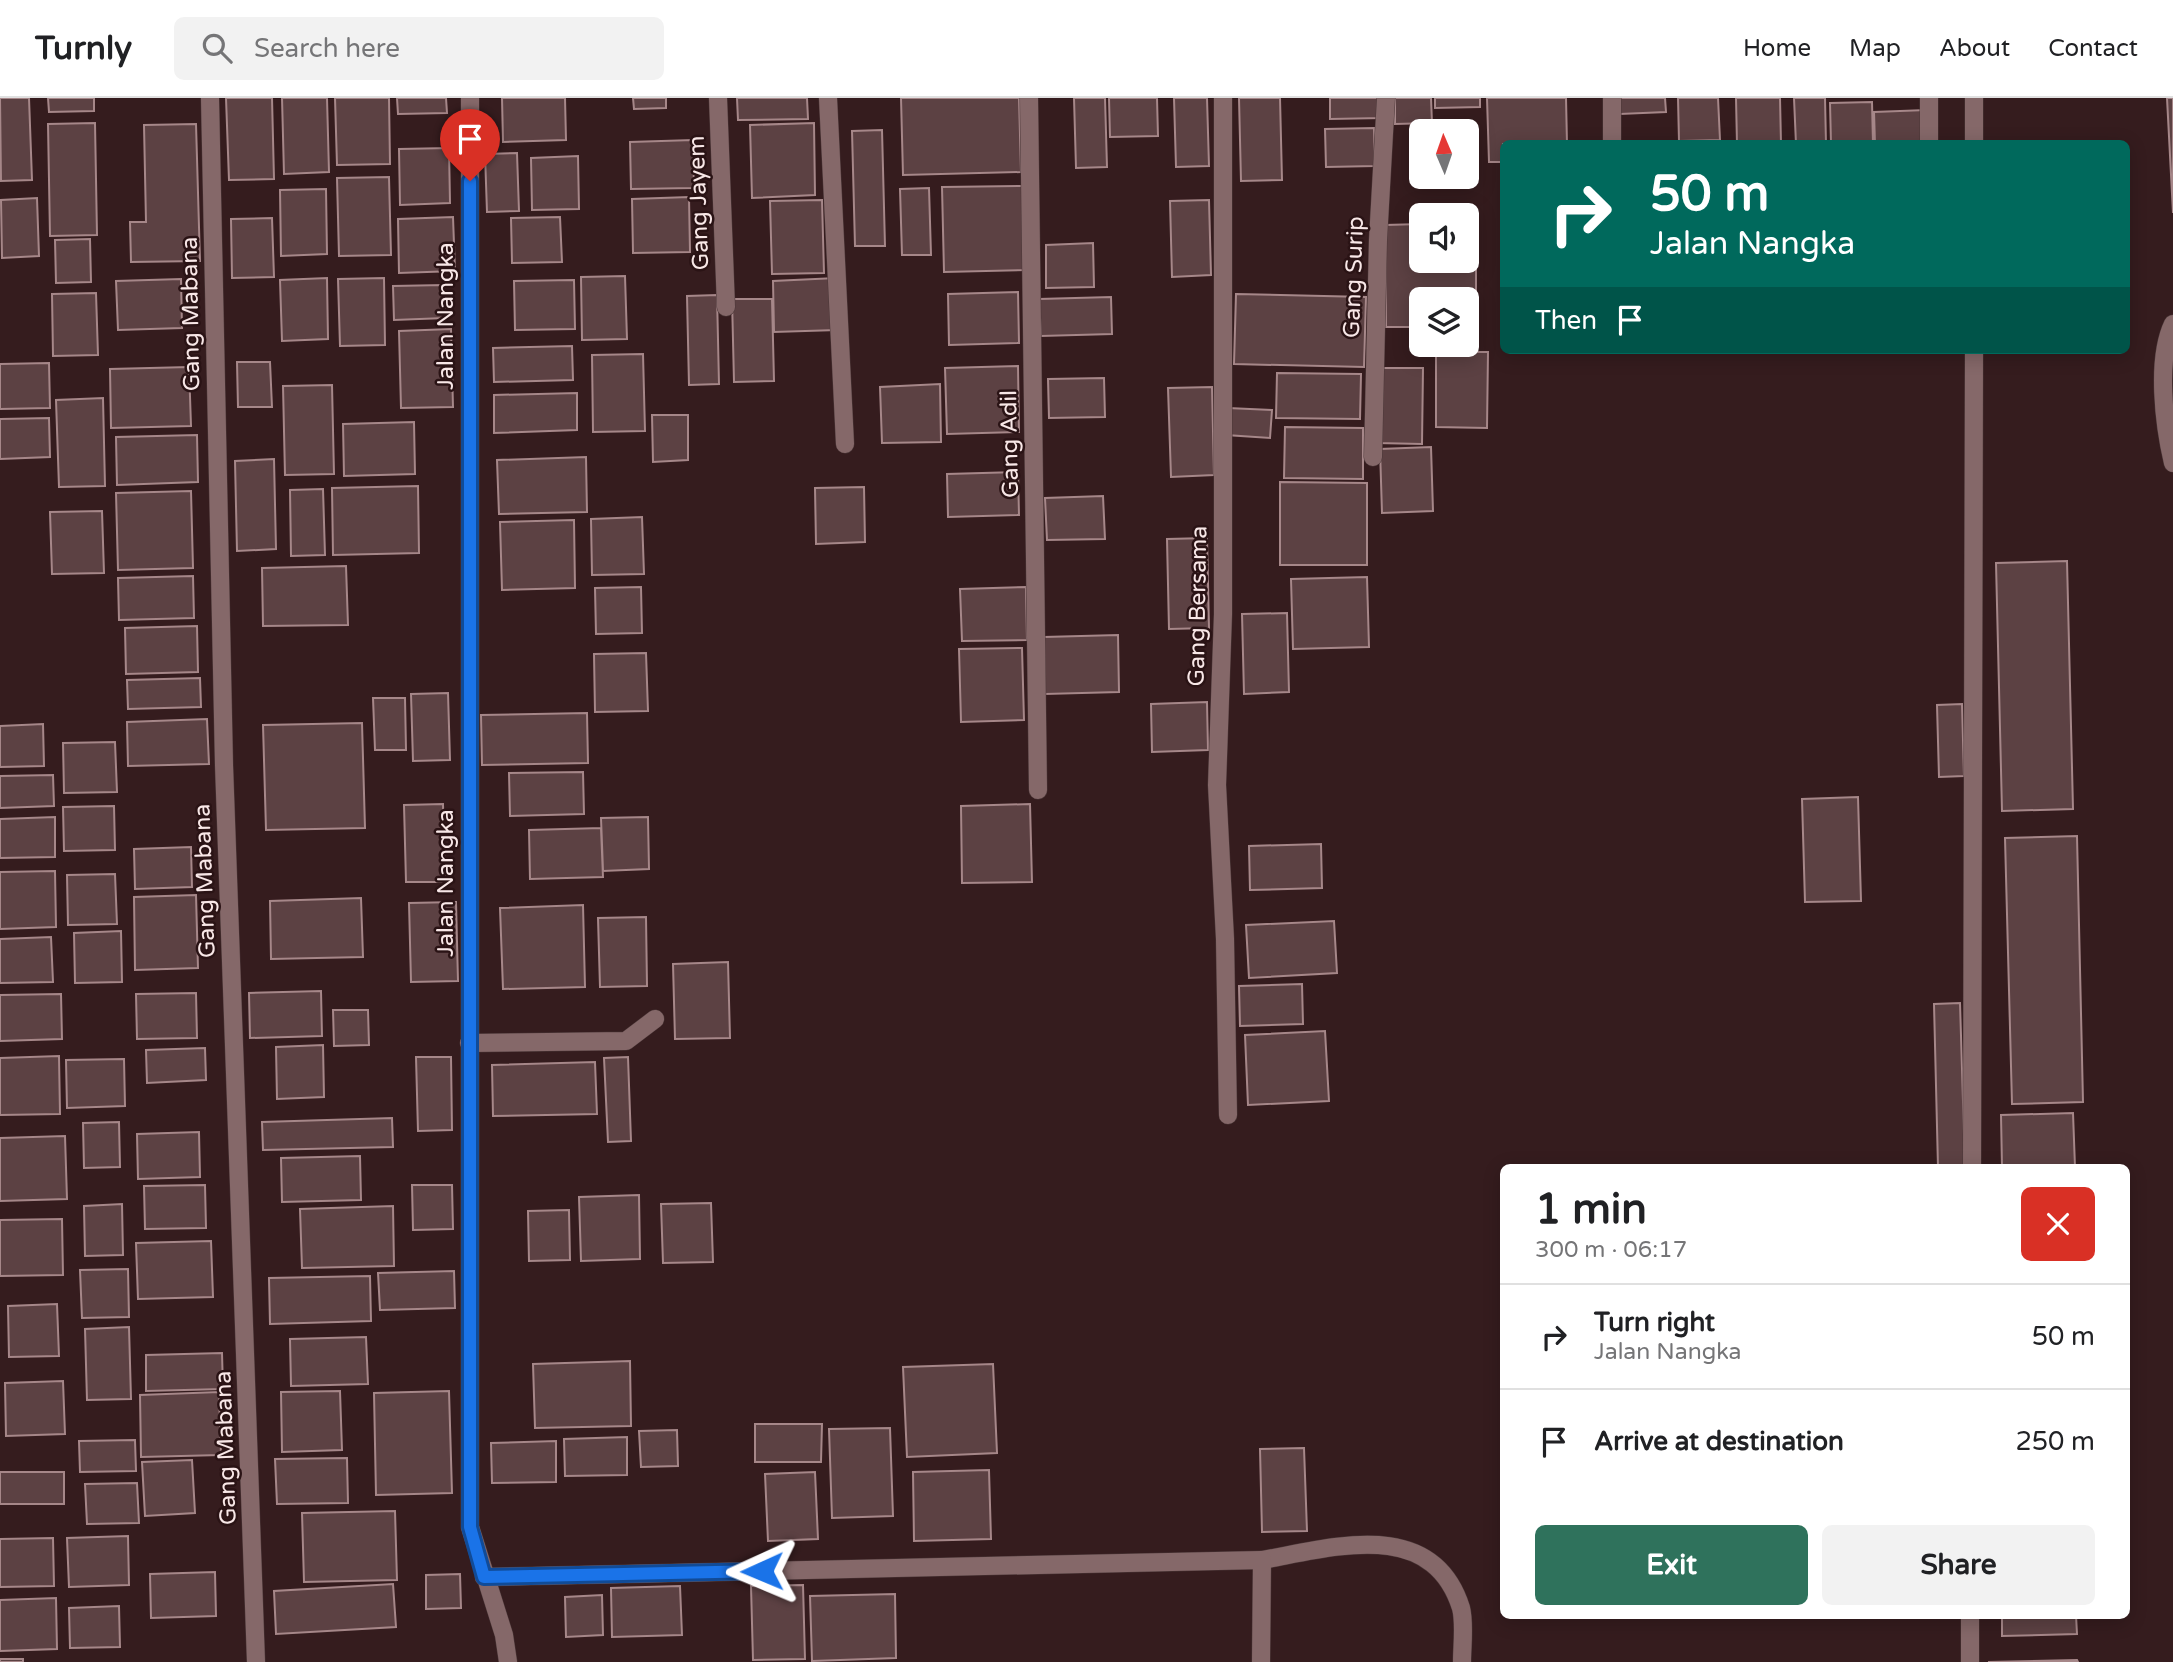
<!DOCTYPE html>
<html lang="en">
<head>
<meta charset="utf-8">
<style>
	:root { --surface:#fff; --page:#f2f2f2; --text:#202124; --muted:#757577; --line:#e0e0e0; --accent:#2f725c }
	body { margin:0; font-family:"Varela Round",sans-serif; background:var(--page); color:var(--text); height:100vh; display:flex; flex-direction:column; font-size:26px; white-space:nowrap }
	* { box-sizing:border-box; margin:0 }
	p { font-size:23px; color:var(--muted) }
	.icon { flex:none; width:38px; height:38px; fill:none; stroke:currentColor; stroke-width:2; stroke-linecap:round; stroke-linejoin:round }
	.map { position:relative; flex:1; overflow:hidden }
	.sheet { position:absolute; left:1500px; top:1066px; width:630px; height:455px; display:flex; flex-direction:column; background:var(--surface); border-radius:10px; box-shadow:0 4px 18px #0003 }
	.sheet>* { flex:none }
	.hud { position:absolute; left:1500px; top:42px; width:630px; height:214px; border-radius:10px; box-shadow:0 4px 18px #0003; background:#00695c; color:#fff; overflow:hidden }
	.needle { width:46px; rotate:358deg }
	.controls { position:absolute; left:1409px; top:21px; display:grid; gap:14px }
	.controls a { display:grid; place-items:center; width:70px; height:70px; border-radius:10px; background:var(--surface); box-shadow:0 4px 18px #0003; font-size:35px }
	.pin { position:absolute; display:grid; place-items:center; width:60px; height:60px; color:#fff; margin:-72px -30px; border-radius:50% 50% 50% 0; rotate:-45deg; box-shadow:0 0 7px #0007 }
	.pin .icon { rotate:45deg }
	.me { position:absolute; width:77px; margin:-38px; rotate:269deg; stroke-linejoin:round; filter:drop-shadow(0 0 5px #0008) }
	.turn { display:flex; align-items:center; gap:24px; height:147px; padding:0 35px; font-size:32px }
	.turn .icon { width:91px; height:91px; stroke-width:2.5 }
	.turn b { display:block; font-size:49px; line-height:60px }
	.then { display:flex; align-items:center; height:66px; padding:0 35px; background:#0003; gap:14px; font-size:26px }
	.round { display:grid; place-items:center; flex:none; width:74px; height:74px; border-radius:10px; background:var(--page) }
	.overview { display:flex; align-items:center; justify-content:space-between; height:119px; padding:0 35px }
	h1 { font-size:42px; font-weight:800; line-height:52px }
	.cta { display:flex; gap:14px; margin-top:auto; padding:14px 35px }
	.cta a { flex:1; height:80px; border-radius:10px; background:var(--accent); color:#fff; font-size:28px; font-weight:800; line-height:80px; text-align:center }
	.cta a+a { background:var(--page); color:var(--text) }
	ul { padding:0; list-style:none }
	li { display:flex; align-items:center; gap:21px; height:105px; padding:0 35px; border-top:2px solid var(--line) }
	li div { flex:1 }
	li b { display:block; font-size:26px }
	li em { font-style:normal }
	header { display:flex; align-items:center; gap:42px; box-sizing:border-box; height:98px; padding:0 35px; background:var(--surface); border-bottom:2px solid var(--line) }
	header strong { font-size:33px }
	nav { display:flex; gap:38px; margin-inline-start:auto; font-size:24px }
	.search { width:490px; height:63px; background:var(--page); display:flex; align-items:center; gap:18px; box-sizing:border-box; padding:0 24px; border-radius:10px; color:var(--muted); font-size:26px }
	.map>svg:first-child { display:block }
	.building { fill:#5c4143; stroke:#a68789; stroke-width:2 }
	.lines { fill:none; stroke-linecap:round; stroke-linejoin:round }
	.lane-casing { stroke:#4c3839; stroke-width:19 }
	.street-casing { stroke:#4c3839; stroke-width:19 }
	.lane { stroke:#856869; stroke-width:18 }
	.street { stroke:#856869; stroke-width:18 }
	.route-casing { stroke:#114b97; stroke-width:18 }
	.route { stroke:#1a73e8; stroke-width:12 }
	.labels { text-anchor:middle; stroke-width:5; stroke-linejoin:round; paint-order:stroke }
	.street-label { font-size:23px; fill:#f8e7e7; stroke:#2a1315 }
</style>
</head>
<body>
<header>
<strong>Turnly</strong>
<div class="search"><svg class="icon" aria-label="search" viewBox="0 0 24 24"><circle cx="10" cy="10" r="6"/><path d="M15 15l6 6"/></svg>Search here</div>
<nav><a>Home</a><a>Map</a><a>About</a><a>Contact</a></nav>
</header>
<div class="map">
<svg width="2173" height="1564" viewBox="0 0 2173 1564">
	<rect width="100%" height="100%" fill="#351c1e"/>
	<path class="building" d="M 0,0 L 29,0 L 32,82 L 1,83 Z
		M 48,0 L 94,0 L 94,13 L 49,14 Z
		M 226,0 L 272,0 L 274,81 L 229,82 Z
		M 282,0 L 327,0 L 329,74 L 284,76 Z
		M 335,0 L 389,0 L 390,66 L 337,67 Z
		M 397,0 L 446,0 L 447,15 L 398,16 Z
		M 502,0 L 565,0 L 566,42 L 503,44 Z
		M 633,0 L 666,0 L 666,10 L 634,11 Z
		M 737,0 L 807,0 L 808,21 L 738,22 Z
		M 901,0 L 1019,0 L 1021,74 L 903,77 Z
		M 1074,0 L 1105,0 L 1107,69 L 1076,70 Z
		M 1109,0 L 1157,0 L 1158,38 L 1110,39 Z
		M 1174,0 L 1207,0 L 1209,68 L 1176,69 Z
		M 1239,0 L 1280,0 L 1282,82 L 1241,83 Z
		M 1330,0 L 1382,0 L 1382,20 L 1330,21 Z
		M 1395,0 L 1431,0 L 1432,25 L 1395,26 Z
		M 1435,0 L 1480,0 L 1480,9 L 1435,10 Z
		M 1487,0 L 1566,0 L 1567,46 L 1503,46 L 1503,64 L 1489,64 Z
		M 1620,0 L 1665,0 L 1666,14 L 1620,16 Z
		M 1678,0 L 1718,0 L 1720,42 L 1679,43 Z
		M 1736,0 L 1780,0 L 1781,46 L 1737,46 Z
		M 1794,0 L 1825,0 L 1826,46 L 1796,46 Z
		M 2167,0 L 2173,0 L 2173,115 Z
		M 1872,4 L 1873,46 L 1831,46 L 1830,5 Z
		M 1926,12 L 1926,46 L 1875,46 L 1874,14 Z
		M 95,25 L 97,137 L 50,138 L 48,26 Z
		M 814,25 L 815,97 L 752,100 L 750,27 Z
		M 196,26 L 200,163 L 131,164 L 130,124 L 146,124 L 144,27 Z
		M 1374,30 L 1375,68 L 1326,69 L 1325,31 Z
		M 882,32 L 885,148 L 855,148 L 852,33 Z
		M 693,42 L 694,90 L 631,91 L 630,44 Z
		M 449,50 L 450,105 L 400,107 L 399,51 Z
		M 517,55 L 519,113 L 487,114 L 485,56 Z
		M 578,58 L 579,111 L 532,112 L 531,60 Z
		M 389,79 L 391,157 L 339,158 L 337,80 Z
		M 1024,88 L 1027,172 L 944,174 L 942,89 Z
		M 929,90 L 931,157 L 902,157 L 900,91 Z
		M 326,91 L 327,156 L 281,158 L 280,92 Z
		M 689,99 L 690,154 L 633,155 L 632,101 Z
		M 37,100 L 39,158 L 2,160 L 1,102 Z
		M 822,102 L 824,175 L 772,176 L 770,103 Z
		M 1209,102 L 1211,177 L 1172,179 L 1170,103 Z
		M 453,119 L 455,173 L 399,175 L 398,121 Z
		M 560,119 L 562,164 L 512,165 L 511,120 Z
		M 272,120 L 274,179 L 232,180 L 231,121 Z
		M 1421,126 L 1421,163 L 1466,163 L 1466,126 L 1476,126 L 1476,228 L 1466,228 L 1466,201 L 1421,201 L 1421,229 L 1386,229 L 1385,127 Z
		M 90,141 L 91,184 L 56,185 L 55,142 Z
		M 1093,145 L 1094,189 L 1046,190 L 1046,147 Z
		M 625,178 L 627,241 L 582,242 L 581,179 Z
		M 327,180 L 328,241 L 282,243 L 280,182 Z
		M 384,180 L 385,247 L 340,248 L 338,181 Z
		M 836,180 L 837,232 L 774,234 L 773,183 Z
		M 181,181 L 182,230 L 118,232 L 116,183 Z
		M 574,182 L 575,231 L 515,232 L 514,183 Z
		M 444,187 L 445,220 L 394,222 L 393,188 Z
		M 1018,194 L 1019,245 L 949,247 L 948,196 Z
		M 96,195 L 98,257 L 53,258 L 52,196 Z
		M 1236,196 L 1366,199 L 1364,269 L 1234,266 Z
		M 717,197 L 719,286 L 689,287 L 687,198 Z
		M 1111,199 L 1112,236 L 1041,238 L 1039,201 Z
		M 732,201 L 772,201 L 774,283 L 734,284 Z
		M 451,231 L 453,309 L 401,310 L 399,233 Z
		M 572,248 L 573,282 L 494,284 L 493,250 Z
		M 1436,254 L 1488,254 L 1487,330 L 1436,329 Z
		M 643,256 L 645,333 L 593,334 L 592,257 Z
		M 237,264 L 270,264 L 272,309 L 238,309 Z
		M 49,265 L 50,310 L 0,311 L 0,266 Z
		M 1018,268 L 1019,334 L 947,336 L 945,270 Z
		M 189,269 L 191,328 L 111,330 L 110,271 Z
		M 1378,270 L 1423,270 L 1422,346 L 1377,345 Z
		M 1277,275 L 1361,276 L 1360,321 L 1276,320 Z
		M 1104,280 L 1105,319 L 1049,320 L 1048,281 Z
		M 940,286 L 941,344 L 882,345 L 880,289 Z
		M 332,287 L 334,376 L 285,377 L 283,288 Z
		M 1212,289 L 1214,377 L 1171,379 L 1168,290 Z
		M 577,295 L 577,332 L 494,335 L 494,297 Z
		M 103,300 L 105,388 L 59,389 L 56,302 Z
		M 1228,310 L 1272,312 L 1270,340 L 1226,337 Z
		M 652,317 L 688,317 L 688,362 L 653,364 Z
		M 49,320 L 50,359 L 0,361 L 0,321 Z
		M 414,324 L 415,376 L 344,378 L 343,326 Z
		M 1285,329 L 1363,330 L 1363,381 L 1284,380 Z
		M 197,337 L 198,384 L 117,387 L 116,339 Z
		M 1431,349 L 1433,413 L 1382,415 L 1380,351 Z
		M 586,359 L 587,414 L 499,416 L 497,362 Z
		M 274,361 L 276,451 L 237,453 L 235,363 Z
		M 1018,374 L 1019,417 L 948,419 L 947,376 Z
		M 1280,384 L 1367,385 L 1367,467 L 1280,467 Z
		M 418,388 L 419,455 L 333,457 L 332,390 Z
		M 864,389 L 865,444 L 816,446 L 815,390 Z
		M 323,391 L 325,457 L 291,458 L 290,392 Z
		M 191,393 L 193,470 L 118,472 L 116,395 Z
		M 1103,398 L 1105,441 L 1047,442 L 1045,400 Z
		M 102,413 L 104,475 L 52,476 L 50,414 Z
		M 642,419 L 644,476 L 592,477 L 591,421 Z
		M 574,422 L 575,490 L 502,492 L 500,424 Z
		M 1207,440 L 1209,530 L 1169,531 L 1167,441 Z
		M 2067,463 L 2073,711 L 2002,713 L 1996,465 Z
		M 346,468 L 348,527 L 263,528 L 262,470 Z
		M 193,478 L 194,520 L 119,522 L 118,480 Z
		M 1367,479 L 1369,549 L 1293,551 L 1291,481 Z
		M 641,489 L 642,535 L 596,536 L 595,490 Z
		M 1026,489 L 1027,542 L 962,543 L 960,491 Z
		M 1287,515 L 1289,594 L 1244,596 L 1242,516 Z
		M 197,528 L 198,574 L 126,576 L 125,530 Z
		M 1118,537 L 1119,594 L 1045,596 L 1044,539 Z
		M 1022,550 L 1024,622 L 961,624 L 959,551 Z
		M 646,555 L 648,613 L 595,614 L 594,556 Z
		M 200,580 L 201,609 L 128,611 L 127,582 Z
		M 448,595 L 450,662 L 413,663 L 411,596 Z
		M 373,600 L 405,600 L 406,652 L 375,652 Z
		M 1207,604 L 1208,652 L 1152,654 L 1151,606 Z
		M 1962,606 L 1964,678 L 1939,679 L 1937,607 Z
		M 587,615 L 588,665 L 482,667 L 481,617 Z
		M 207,621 L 209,666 L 128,668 L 127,624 Z
		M 362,625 L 365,730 L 266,732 L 263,627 Z
		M 43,626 L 44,668 L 0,669 L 0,628 Z
		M 115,644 L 117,694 L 64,695 L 63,645 Z
		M 583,674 L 584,716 L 510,718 L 509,675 Z
		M 53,677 L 54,708 L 0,710 L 0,678 Z
		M 1858,699 L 1861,803 L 1805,804 L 1802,701 Z
		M 443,706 L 445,784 L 406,784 L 404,707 Z
		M 1030,706 L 1032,784 L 962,785 L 961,708 Z
		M 114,708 L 115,752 L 64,753 L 63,709 Z
		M 55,719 L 55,759 L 0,760 L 0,721 Z
		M 648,719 L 649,771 L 603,773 L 601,720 Z
		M 601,730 L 603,779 L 530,781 L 529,732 Z
		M 2077,738 L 2083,1004 L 2012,1006 L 2005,740 Z
		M 1321,746 L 1322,790 L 1250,792 L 1249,748 Z
		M 191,749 L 192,789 L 135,791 L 134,751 Z
		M 55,773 L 56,829 L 0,831 L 0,774 Z
		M 115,776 L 117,826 L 68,827 L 67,777 Z
		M 196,797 L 198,870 L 135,872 L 134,799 Z
		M 361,800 L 363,859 L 271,861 L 270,803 Z
		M 456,804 L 458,883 L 411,884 L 409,805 Z
		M 583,807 L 585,889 L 503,891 L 500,810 Z
		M 646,819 L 647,888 L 600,889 L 598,820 Z
		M 1334,823 L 1337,875 L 1249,880 L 1246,827 Z
		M 121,833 L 122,884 L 75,885 L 74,835 Z
		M 51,839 L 53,884 L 0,885 L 0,841 Z
		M 728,864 L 730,940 L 675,941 L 673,866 Z
		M 1302,886 L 1303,926 L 1240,928 L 1239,888 Z
		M 321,893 L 322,938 L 250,940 L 249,895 Z
		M 196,895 L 197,940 L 137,941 L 136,896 Z
		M 61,896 L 62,941 L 0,943 L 0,897 Z
		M 1960,905 L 1965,1069 L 1938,1069 L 1934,906 Z
		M 333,912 L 368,912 L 369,947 L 334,948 Z
		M 1325,933 L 1329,1003 L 1248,1007 L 1245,937 Z
		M 323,947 L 324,999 L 277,1001 L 276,949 Z
		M 205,950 L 206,982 L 147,985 L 146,952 Z
		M 59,958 L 60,1016 L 0,1017 L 0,960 Z
		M 416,959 L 451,959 L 452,1032 L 418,1033 Z
		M 628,959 L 631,1043 L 608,1044 L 604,960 Z
		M 124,961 L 125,1008 L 67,1010 L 66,962 Z
		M 595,964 L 597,1016 L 493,1018 L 492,967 Z
		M 2073,1015 L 2075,1069 L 2002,1069 L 2001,1017 Z
		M 392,1020 L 393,1049 L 263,1052 L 262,1024 Z
		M 119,1024 L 120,1069 L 84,1070 L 83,1025 Z
		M 199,1034 L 200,1079 L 138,1081 L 137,1036 Z
		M 65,1038 L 67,1101 L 0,1103 L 0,1040 Z
		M 360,1058 L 361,1102 L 282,1104 L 281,1060 Z
		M 205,1087 L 206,1130 L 145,1131 L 144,1088 Z
		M 412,1087 L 452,1087 L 453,1131 L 413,1132 Z
		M 639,1097 L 640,1161 L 581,1163 L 579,1099 Z
		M 711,1105 L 713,1164 L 663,1165 L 661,1106 Z
		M 122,1106 L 123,1157 L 85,1158 L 84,1108 Z
		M 393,1108 L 394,1168 L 302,1170 L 300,1111 Z
		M 569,1112 L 570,1162 L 529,1163 L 528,1113 Z
		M 62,1121 L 63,1177 L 0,1178 L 0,1122 Z
		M 211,1143 L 213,1199 L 138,1201 L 136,1145 Z
		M 128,1171 L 129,1219 L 82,1220 L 80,1172 Z
		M 454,1173 L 455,1210 L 380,1212 L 378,1175 Z
		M 370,1178 L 371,1223 L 270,1226 L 269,1180 Z
		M 57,1206 L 59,1258 L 9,1259 L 8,1208 Z
		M 129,1229 L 131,1301 L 87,1302 L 85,1231 Z
		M 366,1239 L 368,1286 L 291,1288 L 290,1241 Z
		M 222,1255 L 223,1291 L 146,1293 L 146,1257 Z
		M 630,1263 L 631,1328 L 535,1330 L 533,1266 Z
		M 993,1266 L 997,1355 L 907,1359 L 903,1269 Z
		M 63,1283 L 65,1336 L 6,1338 L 5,1285 Z
		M 340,1293 L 342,1352 L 282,1354 L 281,1294 Z
		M 449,1293 L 452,1395 L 376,1397 L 374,1295 Z
		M 219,1294 L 221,1357 L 141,1359 L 140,1297 Z
		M 755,1326 L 822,1326 L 821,1364 L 755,1364 Z
		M 890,1330 L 893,1418 L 832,1420 L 829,1331 Z
		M 677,1332 L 678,1368 L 641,1369 L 639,1333 Z
		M 627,1339 L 627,1377 L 565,1378 L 564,1341 Z
		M 135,1342 L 136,1373 L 80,1374 L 79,1343 Z
		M 556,1343 L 556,1384 L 492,1385 L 491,1345 Z
		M 1304,1350 L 1307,1433 L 1262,1434 L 1260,1351 Z
		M 347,1360 L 348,1405 L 277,1406 L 275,1361 Z
		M 192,1362 L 195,1415 L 145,1418 L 142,1364 Z
		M 989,1372 L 991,1441 L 914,1443 L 913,1374 Z
		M 0,1374 L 64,1374 L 64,1406 L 0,1406 Z
		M 815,1374 L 818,1441 L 768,1443 L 765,1376 Z
		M 137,1385 L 139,1425 L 87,1426 L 85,1386 Z
		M 395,1413 L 397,1482 L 304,1484 L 302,1415 Z
		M 128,1438 L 129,1487 L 69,1489 L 67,1440 Z
		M 53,1440 L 54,1488 L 0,1489 L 0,1441 Z
		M 215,1474 L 216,1518 L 151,1520 L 150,1476 Z
		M 460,1476 L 461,1510 L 426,1511 L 426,1477 Z
		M 393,1486 L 396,1529 L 276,1536 L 274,1493 Z
		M 803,1487 L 805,1561 L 753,1562 L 751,1488 Z
		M 680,1488 L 682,1537 L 612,1539 L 611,1490 Z
		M 895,1496 L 896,1560 L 812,1563 L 810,1498 Z
		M 602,1497 L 603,1537 L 566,1539 L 565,1499 Z
		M 56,1500 L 57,1551 L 0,1553 L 0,1502 Z
		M 119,1508 L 120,1549 L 70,1550 L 69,1510 Z
		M 2002,1517 L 2076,1517 L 2077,1536 L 2002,1538 Z
		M 0,1561 L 23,1561 L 23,1564 L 0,1564 Z
		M 2077,1562 L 2078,1564 L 1988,1564 Z"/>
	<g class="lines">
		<defs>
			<path id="lane" d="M 1612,46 L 1612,0
				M 1974,46 L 1974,0
				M 1972,1069 L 1974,252
				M 1262,1462 C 1331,1450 1432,1418 1461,1510 C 1465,1525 1462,1548 1462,1564
				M 1970,1564 L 1970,1517"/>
			<path id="street" d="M 210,0 L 224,667 L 256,1564
				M 470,0 L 470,1429 L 504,1537 L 508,1564
				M 718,0 L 726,209
				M 828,0 L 845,346
				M 1029,0 L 1038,692
				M 1223,0 L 1223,516 L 1217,687 L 1225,841 L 1228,1017
				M 1929,0 L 1929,46
				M 2173,226 C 2156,261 2164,327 2173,365
				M 1373,359 L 1378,142 L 1386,0
				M 469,945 L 626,943 L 655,921
				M 484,1479 L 1262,1462 L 1261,1564"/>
		</defs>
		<use href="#lane" class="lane-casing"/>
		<use href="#street" class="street-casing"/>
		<use href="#lane" class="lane"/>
		<use href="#street" class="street"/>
	</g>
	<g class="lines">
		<defs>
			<path id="route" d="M 470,83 L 470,1429 L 484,1479 L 762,1473"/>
		</defs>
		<use href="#route" class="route-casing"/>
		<use href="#route" class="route"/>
	</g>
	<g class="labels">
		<g class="street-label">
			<text transform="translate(698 105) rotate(-92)" y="8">Gang Jayem</text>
			<text transform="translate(1353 179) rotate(-88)" y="8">Gang Surip</text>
			<text transform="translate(190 216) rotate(-91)" y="8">Gang Mabana</text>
			<text transform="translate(445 218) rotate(-90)" y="8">Jalan Nangka</text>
			<text transform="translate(1009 346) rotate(-91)" y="8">Gang Adil</text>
			<text transform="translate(1197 508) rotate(-89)" y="8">Gang Bersama</text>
			<text transform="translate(204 783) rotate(-92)" y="8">Gang Mabana</text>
			<text transform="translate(445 785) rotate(-90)" y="8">Jalan Nangka</text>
			<text transform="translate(225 1350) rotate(-92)" y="8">Gang Mabana</text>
		</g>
	</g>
</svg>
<div class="controls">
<a><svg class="needle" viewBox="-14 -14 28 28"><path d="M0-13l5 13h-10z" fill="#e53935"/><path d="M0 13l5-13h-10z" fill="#757577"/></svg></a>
<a><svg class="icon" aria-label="sound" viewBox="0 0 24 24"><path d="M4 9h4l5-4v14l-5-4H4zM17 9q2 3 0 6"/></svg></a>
<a><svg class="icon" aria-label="layers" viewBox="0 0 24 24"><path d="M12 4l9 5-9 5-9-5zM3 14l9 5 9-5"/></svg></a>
</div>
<div class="pin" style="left:470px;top:83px;background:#d93025"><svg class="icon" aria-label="arrive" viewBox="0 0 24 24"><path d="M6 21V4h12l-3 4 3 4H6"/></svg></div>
<svg class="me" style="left:762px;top:1473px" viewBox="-20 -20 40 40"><path d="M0-17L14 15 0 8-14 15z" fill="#1a73e8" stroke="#fff" stroke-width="4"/></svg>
<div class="hud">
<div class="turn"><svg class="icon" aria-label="right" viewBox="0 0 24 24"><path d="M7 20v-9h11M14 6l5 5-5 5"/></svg><div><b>50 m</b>Jalan Nangka</div></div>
<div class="then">Then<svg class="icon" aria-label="arrive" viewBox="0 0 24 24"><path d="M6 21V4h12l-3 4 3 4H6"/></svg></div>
</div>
<section class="sheet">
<div class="overview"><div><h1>1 min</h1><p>300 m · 06:17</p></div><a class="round" style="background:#d93025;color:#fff"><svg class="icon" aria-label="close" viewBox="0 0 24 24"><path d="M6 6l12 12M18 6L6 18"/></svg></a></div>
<ul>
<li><svg class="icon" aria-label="right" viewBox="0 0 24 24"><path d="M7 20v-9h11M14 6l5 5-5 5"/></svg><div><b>Turn right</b><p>Jalan Nangka</p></div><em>50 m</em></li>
<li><svg class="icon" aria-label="arrive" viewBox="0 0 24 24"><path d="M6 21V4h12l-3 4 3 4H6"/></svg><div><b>Arrive at destination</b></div><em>250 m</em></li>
</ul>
<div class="cta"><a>Exit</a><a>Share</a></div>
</section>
</div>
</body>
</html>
